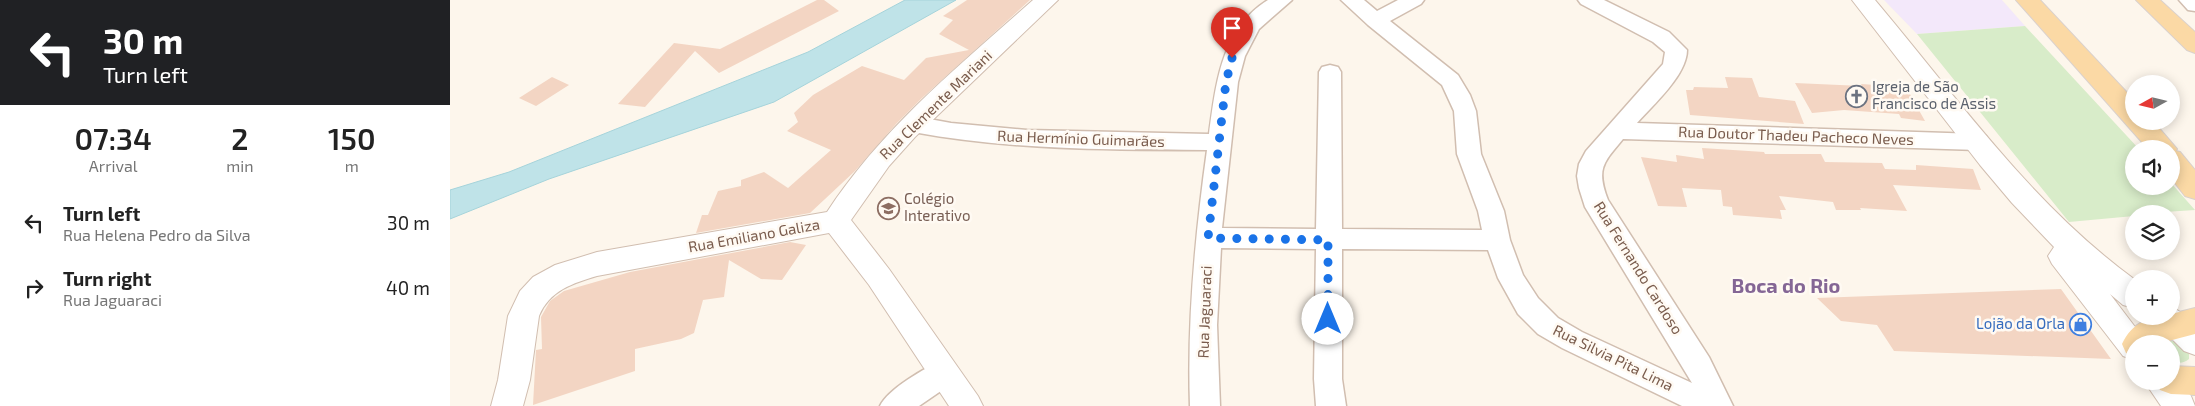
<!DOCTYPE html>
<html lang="en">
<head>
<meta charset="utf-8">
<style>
	:root { --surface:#fff; --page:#f6f6f6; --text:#222; --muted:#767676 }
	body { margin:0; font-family:"Exo 2",sans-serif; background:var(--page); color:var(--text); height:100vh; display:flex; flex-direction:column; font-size:19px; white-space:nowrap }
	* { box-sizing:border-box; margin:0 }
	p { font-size:16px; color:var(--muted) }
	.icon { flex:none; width:28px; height:28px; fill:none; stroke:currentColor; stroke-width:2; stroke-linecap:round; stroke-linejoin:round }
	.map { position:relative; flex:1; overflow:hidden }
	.sheet { display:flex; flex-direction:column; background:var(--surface); width:450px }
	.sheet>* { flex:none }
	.top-card { background:#202124; color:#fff; overflow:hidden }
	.needle { width:32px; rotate:262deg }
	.fabs { position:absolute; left:1675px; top:75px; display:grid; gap:10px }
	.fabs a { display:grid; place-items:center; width:55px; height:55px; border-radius:50%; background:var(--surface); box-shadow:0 2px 12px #0003; font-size:25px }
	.pin { position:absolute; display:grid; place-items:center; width:42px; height:42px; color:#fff; margin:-51px -21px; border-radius:50% 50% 50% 0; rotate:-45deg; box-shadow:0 0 5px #0007 }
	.pin .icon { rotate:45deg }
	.me { position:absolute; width:55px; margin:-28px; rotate:0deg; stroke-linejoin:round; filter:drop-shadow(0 0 4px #0008) }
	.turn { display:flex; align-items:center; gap:18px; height:105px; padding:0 20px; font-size:22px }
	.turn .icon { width:65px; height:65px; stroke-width:2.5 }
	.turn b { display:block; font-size:35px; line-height:42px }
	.eta { display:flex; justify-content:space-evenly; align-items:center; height:85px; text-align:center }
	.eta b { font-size:30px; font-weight:600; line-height:35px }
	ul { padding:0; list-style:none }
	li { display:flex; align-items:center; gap:15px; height:65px; padding:0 20px }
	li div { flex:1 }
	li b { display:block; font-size:19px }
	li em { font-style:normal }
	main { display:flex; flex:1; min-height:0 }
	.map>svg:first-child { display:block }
	.education { fill:#f3e8fa }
	.green { fill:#d8ecc9 }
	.water { fill:#bfe3e8; stroke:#a5d3da }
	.building { fill:#f3d5c3 }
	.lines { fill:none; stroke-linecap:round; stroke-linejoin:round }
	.minor-casing { stroke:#d1beb0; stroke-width:3 }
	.tertiary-casing { stroke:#d1beb0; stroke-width:2 }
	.primary-casing { stroke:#dad1cd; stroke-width:2 }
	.minor { fill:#fff; fill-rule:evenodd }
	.tertiary { fill:#fff; fill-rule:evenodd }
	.primary { fill:#fbd9a5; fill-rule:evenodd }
	.route { stroke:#1a73e8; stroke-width:9; stroke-dasharray:0 16.2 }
	.labels { text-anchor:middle; stroke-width:5; stroke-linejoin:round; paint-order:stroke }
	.worship-label { font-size:15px; fill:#5b616d; stroke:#fffaf3; text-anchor:start }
	.street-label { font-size:15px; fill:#7a5c4d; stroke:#fffaf3 }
	.education-label { font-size:15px; fill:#785e54; stroke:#fffaf3; text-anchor:start }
	.shop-label { font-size:15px; fill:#366cbe; stroke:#fffaf3; text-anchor:end }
	.district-label { font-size:20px; font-weight:bold; fill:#846695; stroke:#fffaf3 }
</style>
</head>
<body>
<main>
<section class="sheet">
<div class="top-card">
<div class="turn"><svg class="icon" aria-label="left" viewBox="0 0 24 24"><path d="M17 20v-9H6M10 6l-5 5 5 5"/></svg><div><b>30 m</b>Turn left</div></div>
</div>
<div class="eta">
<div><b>07:34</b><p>Arrival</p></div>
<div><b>2</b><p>min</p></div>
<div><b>150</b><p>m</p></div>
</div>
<ul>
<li><svg class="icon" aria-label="left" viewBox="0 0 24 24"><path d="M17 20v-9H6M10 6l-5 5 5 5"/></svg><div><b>Turn left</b><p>Rua Helena Pedro da Silva</p></div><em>30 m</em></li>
<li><svg class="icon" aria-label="right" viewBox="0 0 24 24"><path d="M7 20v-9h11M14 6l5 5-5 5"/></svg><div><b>Turn right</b><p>Rua Jaguaraci</p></div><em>40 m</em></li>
</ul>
</section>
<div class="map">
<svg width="1745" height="406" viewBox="0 0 1745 406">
	<rect width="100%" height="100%" fill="#fdf6ec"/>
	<path class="education" d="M 1434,0 L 1552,0 L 1575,26 L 1467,34 Z"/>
	<path class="green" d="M 1575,26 L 1689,149 L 1684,149 L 1684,186 L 1721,186 L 1721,183 L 1745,210 L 1684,214 L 1684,216 L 1619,222 L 1467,34 Z
		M 1719,336 L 1739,351 L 1739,359 C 1733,364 1728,363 1721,361 L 1721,344 L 1703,344 Z"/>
	<path class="water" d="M 455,0 L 506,0 L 324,102 L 99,179 L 0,219 L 0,190 L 59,172 L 358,52 Z"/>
	<path class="building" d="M 367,0 L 374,0 L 389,11 L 269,73 L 245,51 L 195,107 L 168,104 L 224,43 L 270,49 Z
		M 517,0 L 580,0 L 472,98 L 446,124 L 405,171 L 360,213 L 246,233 L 252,215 L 258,215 L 268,191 L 291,186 L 291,180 L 314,172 L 338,188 L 381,150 L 337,131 L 348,122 L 344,113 L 363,95 L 412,66 L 454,80 L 476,58 L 519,50 L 489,34 L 503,20 L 493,16 Z
		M 102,77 L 119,85 L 86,106 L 69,98 Z
		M 1275,77 L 1302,78 L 1309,97 L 1345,101 L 1354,124 L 1240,115 L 1236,90 L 1243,90 L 1244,87 L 1278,88 Z
		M 1345,83 L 1412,86 L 1411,84 L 1456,87 L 1475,121 L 1451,118 L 1449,114 L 1394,110 L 1362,113 Z
		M 1252,148 L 1314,152 L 1315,154 L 1371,154 L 1375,162 L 1432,163 L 1435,169 L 1466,170 L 1466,165 L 1523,169 L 1531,190 L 1443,185 L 1457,211 L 1410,208 L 1411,210 L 1386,210 L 1383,202 L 1329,196 L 1336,210 L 1330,210 L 1332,219 L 1283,215 L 1282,207 L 1273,206 L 1271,190 L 1232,188 L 1237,207 L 1208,206 L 1191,157 L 1227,162 L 1226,155 L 1254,159 Z
		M 340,242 L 356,245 L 332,280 L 311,279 L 279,260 L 274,297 L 253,300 L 244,333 L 231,339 L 185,349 L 185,371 L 83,405 L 86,350 L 92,349 L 91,317 L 100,301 L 114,291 L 180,272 Z
		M 1611,289 L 1661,359 L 1444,351 L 1427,325 L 1391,321 L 1367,298 Z"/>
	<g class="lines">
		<defs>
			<path id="minor" d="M 818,0 L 842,0 L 809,29 L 795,56 L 788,82 L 772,228 L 866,229 L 869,72 L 872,67 L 880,65 L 888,67 L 891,72 L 892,229 L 1032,230 L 1028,211 L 1007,154 L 1004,111 L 992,85 L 918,25 L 891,0 L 914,0 L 927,11 L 948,0 L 974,0 L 971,4 L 940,21 L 1008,75 L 1020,95 L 1026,111 L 1031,154 L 1054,211 L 1060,240 L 1073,275 L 1088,298 L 1108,318 L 1132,332 L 1242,383 L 1135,207 L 1129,188 L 1127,176 L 1129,164 L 1136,151 L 1213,64 L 1215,52 L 1203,42 L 1131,4 L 1128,0 L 1154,0 L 1219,32 L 1237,50 C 1237,75 1203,105 1187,123 L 1528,134 L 1536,136 L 1540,142 L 1536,148 L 1528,150 L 1173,139 C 1153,163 1146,169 1158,200 L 1259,357 L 1283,406 L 1232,406 L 1112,348 L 1088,334 L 1068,314 L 1048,278 L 1038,250 L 892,249 L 892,379 L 896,406 L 866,406 L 864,379 L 866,249 L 771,248 L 767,325 L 770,406 L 740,406 C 737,320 745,236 757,150 C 658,150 560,150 463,132 L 455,130 L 451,124 L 455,118 L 463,116 L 501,123 L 577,130 L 759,134 C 766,84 771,29 818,0 Z
				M 1729,0 L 1745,0 L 1745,11 L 1738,10 Z
				M 494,360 L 504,364 L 508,373 L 504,382 L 469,406 L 430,406 C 438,389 476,367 494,360 Z"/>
			<path id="tertiary" d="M 583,0 L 608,0 L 465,137 L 439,166 L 401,220 L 439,269 L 528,396 L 533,406 L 499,406 L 419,285 L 379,233 L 147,276 C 123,283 99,291 89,316 L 80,380 L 73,406 L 41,406 L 48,380 L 58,316 L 70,291 L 83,277 L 105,265 L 147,252 L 377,212 C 433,127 508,67 583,0 Z
				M 1402,0 L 1425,0 C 1507,97 1580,203 1684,279 L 1684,308 L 1673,305 L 1660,294 L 1698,344 L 1684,344 L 1684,360 L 1673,356 L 1602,264 L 1598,256 L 1604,247 L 1562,203 L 1530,165 Z
				M 1721,306 L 1745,322 L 1745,355 L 1734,351 L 1717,334 L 1703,325 L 1699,316 L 1721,316 Z
				M 1721,371 L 1741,396 L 1745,406 L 1711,406 L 1694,381 L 1721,381 Z"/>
			<path id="primary" d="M 1566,0 L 1590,0 L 1684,100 L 1684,121 L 1703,121 L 1727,149 L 1726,151 L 1730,152 L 1745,170 L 1745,199 L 1735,196 L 1721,178 L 1721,149 L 1698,149 Z
				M 1686,0 L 1710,0 L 1745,32 L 1745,53 L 1737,50 Z
				M 1745,308 L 1745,334 L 1707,344 L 1684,344 L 1684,356 L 1676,353 L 1672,344 C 1682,323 1698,316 1721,316 L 1721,314 Z
				M 1721,366 L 1745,367 L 1745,395 L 1721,394 L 1710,390 L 1706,381 L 1721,381 Z"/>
		</defs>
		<use href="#minor" class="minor-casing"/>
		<use href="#tertiary" class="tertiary-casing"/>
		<use href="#primary" class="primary-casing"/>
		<use href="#minor" class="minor"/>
		<use href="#tertiary" class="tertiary"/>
		<use href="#primary" class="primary"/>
	</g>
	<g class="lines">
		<path class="route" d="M 782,58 L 776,82 L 758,238 L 878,240 L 878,319"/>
	</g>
	<defs>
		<symbol id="church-ring" viewBox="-11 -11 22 22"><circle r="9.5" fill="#fffaf3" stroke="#6b7280" stroke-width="1.5"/><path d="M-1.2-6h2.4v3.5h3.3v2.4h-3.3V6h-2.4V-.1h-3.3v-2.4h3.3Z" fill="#6b7280"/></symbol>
		<symbol id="school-ring" viewBox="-11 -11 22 22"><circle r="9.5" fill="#fffaf3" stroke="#8d6e63" stroke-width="1.5"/><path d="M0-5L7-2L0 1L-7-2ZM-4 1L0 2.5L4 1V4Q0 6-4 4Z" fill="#8d6e63"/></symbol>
		<symbol id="shop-ring" viewBox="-11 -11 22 22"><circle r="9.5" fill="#fffaf3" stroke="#3f7fe0" stroke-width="1.5"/><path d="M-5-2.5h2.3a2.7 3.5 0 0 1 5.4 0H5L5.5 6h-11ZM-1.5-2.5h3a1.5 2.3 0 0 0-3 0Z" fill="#3f7fe0"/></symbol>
	</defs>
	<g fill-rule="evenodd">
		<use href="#church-ring" x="1394" y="84" width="25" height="25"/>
		<use href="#school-ring" x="426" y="196" width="25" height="25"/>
		<use href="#shop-ring" x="1618" y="312" width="25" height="25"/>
	</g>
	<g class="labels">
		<g class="worship-label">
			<text x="1422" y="92">Igreja de São<tspan x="1422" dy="17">Francisco de Assis</tspan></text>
		</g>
		<g class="street-label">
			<text transform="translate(486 105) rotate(-44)" y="5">Rua Clemente Mariani</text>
			<text transform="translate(1346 136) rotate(2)" y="5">Rua Doutor Thadeu Pacheco Neves</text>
			<text transform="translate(631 139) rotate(2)" y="5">Rua Hermínio Guimarães</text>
			<text transform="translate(304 236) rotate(-10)" y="5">Rua Emiliano Galiza</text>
			<text transform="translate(1188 268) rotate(58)" y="5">Rua Fernando Cardoso</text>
			<text transform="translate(755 312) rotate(-88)" y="5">Rua Jaguaraci</text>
			<text transform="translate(1163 358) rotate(26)" y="5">Rua Silvia Pita Lima</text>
		</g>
		<g class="education-label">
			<text x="454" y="204">Colégio<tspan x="454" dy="17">Interativo</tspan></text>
		</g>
		<g class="shop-label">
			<text x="1615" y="329">Lojão da Orla</text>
		</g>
		<g class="district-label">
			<text x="1336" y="293">Boca do Rio</text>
		</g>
	</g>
</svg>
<div class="fabs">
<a><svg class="needle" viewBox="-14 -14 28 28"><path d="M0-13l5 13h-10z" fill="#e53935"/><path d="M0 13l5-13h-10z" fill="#767676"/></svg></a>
<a><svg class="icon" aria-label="sound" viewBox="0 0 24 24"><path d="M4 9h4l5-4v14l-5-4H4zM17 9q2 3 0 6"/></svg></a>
<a><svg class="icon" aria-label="layers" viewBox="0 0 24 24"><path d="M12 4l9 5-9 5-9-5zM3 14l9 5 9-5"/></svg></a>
<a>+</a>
<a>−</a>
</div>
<div class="pin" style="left:782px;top:58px;background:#d93025"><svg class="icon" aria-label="arrive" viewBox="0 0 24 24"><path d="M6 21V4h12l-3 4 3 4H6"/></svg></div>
<svg class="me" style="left:878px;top:319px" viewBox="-20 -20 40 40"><circle r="19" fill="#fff"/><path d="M0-13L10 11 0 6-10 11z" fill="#1a73e8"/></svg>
</div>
</main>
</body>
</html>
